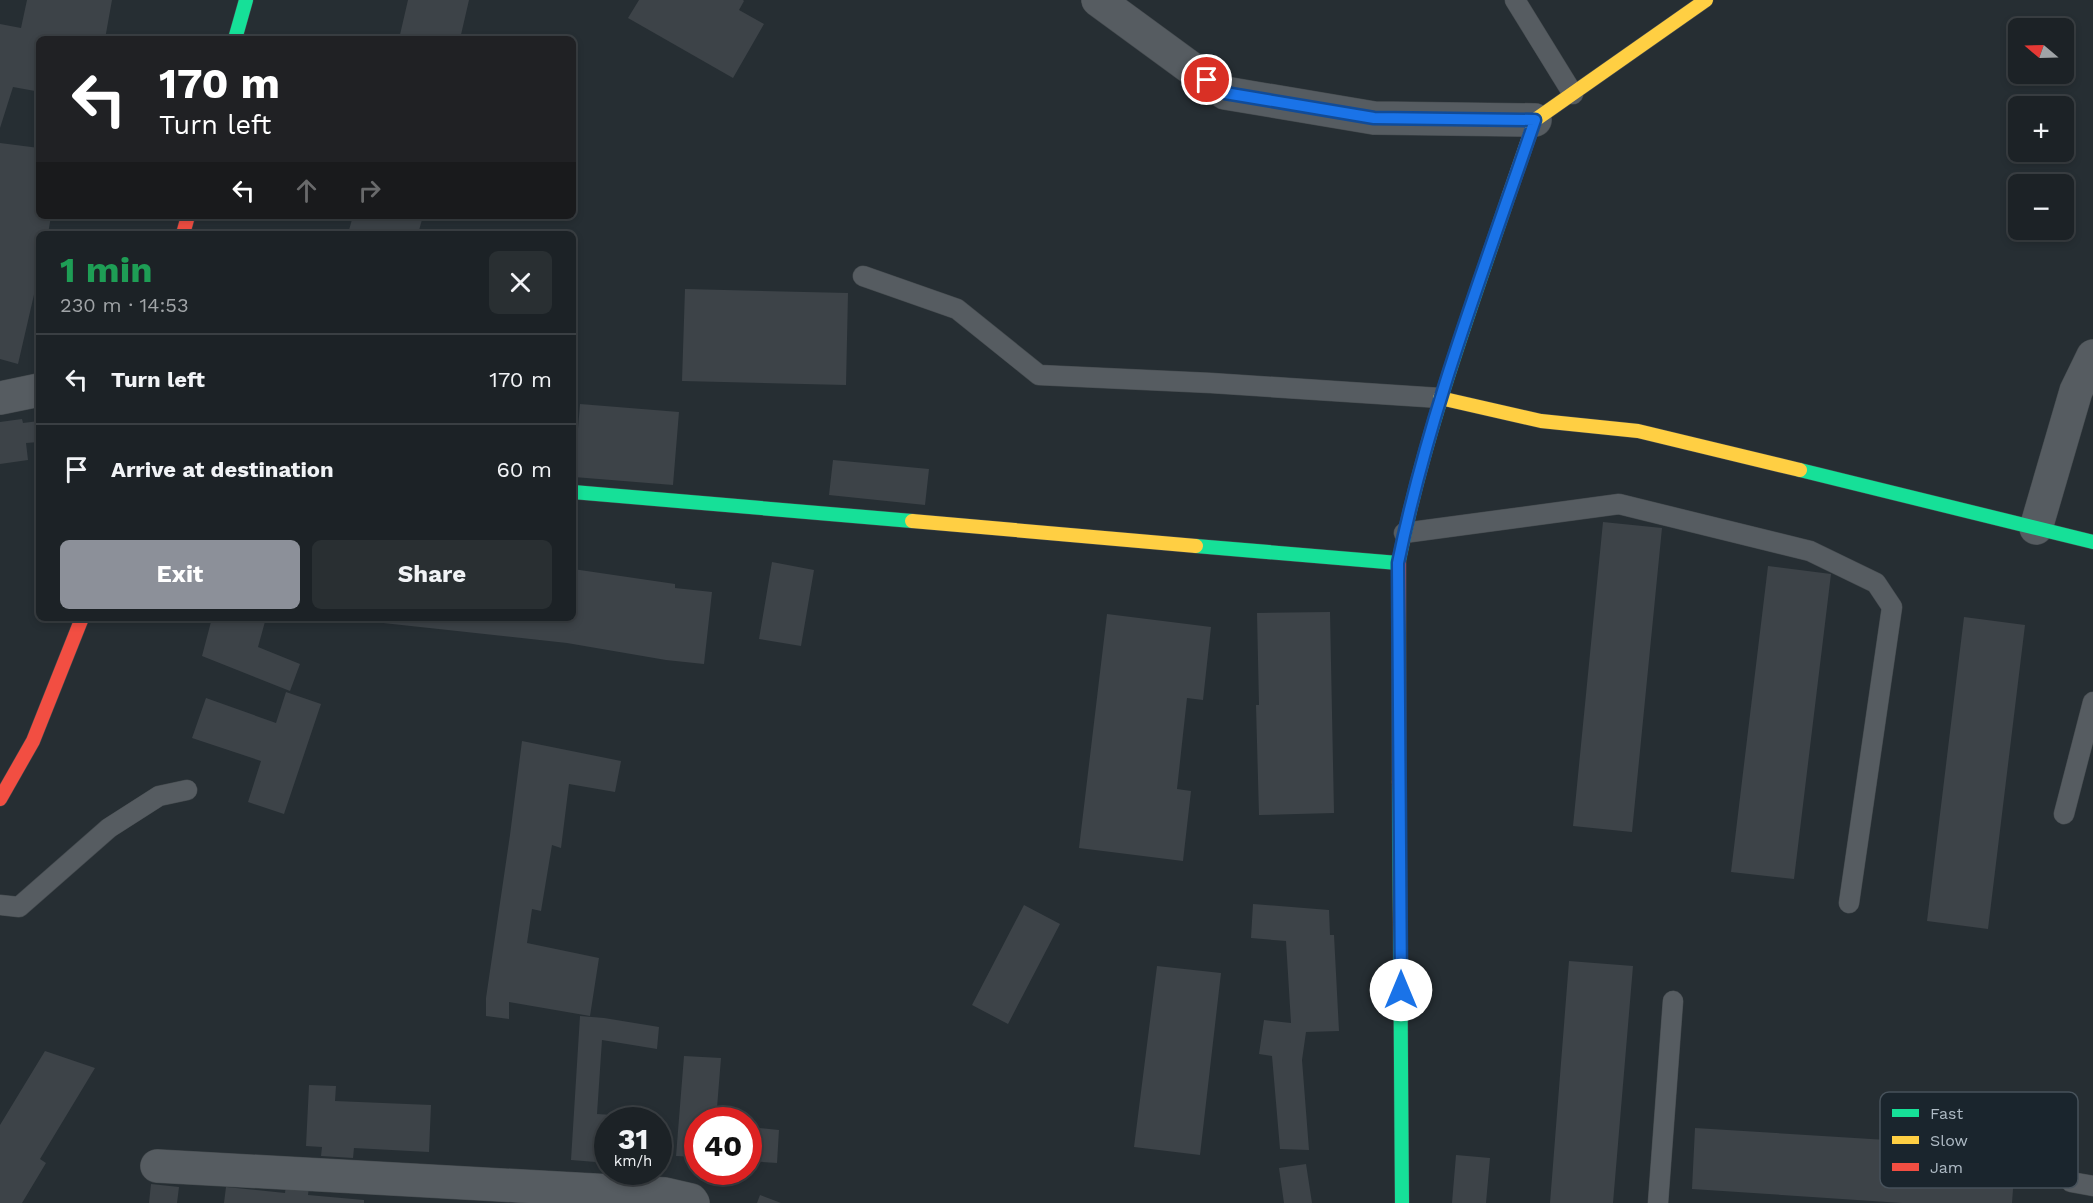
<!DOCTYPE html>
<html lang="en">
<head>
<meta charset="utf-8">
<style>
	:root { --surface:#1c2226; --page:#292f32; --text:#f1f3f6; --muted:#a0a4a7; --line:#3a3f43; --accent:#8c9099 }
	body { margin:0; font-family:"Work Sans",sans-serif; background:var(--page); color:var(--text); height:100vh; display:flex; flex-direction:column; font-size:22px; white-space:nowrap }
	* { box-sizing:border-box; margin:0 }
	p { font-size:20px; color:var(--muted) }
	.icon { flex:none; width:33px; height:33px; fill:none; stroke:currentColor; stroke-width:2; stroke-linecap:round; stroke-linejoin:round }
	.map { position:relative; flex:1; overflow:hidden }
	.side { position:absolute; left:36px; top:231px; width:540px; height:390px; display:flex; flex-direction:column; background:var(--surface); border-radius:9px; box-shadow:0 3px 9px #0003,0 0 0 2px var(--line) }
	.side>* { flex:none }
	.hud { position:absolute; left:36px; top:36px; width:540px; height:183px; border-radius:9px; box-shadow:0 3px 9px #0003,0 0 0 2px var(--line); background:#202124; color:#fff; overflow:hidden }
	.needle { width:39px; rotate:289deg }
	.fabs { position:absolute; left:2008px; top:18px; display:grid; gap:12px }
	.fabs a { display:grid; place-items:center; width:66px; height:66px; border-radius:9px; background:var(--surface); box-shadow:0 3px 9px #0003,0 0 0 2px var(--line); font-size:30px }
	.speed { position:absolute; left:594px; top:1107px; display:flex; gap:12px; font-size:30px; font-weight:700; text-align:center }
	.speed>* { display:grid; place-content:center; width:78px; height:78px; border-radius:50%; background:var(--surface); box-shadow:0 3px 9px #0003,0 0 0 2px var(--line); line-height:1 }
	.speed small { font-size:15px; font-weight:400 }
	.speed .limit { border:9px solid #d22; background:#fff; color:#111 }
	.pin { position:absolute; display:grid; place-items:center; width:51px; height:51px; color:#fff; margin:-26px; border:3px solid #fff; border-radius:50%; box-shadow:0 2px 6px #0007 }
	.me { position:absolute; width:66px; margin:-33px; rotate:0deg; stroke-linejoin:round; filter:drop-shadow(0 0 4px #0008) }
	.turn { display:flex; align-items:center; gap:21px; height:126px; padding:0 24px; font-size:27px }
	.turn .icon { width:78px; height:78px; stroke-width:2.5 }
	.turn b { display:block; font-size:42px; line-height:51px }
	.lanes { display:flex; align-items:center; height:57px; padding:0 24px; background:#0003; justify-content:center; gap:30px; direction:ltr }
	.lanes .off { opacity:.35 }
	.round { display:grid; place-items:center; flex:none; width:63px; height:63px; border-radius:9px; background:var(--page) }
	.overview { display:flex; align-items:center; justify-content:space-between; height:102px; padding:0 24px }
	h1 { font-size:36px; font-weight:700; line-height:45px; color:#1e9e55 }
	.button { display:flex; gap:12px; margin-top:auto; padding:12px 24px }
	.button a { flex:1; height:69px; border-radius:9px; background:var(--accent); color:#fff; font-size:24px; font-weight:700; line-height:69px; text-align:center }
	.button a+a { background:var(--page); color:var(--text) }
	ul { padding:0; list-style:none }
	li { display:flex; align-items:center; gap:18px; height:90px; padding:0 24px; border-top:2px solid var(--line) }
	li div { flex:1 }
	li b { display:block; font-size:22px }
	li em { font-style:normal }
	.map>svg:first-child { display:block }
	.building { fill:#3d4348 }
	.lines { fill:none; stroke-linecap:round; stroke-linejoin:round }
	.lane-casing { stroke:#444a4e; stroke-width:21 }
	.street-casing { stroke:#444a4e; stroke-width:34 }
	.fast-casing { stroke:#444a4e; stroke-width:15 }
	.slow-casing { stroke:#444a4e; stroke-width:15 }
	.jam-casing { stroke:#444a4e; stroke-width:15 }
	.lane { stroke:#565c61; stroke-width:20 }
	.street { stroke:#565c61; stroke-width:33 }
	.fast { stroke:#16e098; stroke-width:14 }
	.slow { stroke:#ffcf43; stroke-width:14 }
	.jam { stroke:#f24e42; stroke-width:14 }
	.route-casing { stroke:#114b97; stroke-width:15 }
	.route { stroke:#1a73e8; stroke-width:10 }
	.key { fill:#1a252d; stroke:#47525b; stroke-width:1.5 }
	.key-label { font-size:16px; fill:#afbbc5 }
</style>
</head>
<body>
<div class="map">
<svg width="2093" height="1203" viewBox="0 0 2093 1203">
	<rect width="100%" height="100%" fill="#262e33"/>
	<path class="building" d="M 27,0 L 112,0 L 105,39 L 39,39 L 39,69 L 35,91 L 13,87 L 0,128 L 0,24 L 21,28 Z
		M 408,0 L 469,0 L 460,39 L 399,39 Z
		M 639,0 L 743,0 L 744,1 L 739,10 L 764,24 L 733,78 L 628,18 Z
		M 0,143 L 39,148 L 39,216 L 51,216 L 48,234 L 39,234 L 39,273 L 18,364 L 0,359 Z
		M 353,216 L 423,216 L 418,234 L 364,234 L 349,230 Z
		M 685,289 L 848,293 L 846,385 L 682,381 Z
		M 580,404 L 679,412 L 673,485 L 574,477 Z
		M 22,419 L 23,423 L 39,421 L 39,442 L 26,443 L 28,460 L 0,464 L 0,422 Z
		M 833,460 L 929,469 L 925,505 L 829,495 Z
		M 1603,522 L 1662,528 L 1632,832 L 1573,826 Z
		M 772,562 L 814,570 L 801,646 L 759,639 Z
		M 1768,566 L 1831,574 L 1794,879 L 1731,872 Z
		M 573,569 L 675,584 L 675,588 L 712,592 L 704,664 L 666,660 L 567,643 L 374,622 L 375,618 L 573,618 Z
		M 1330,612 L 1334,813 L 1259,815 L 1256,705 L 1259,705 L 1257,613 Z
		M 1107,614 L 1211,627 L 1203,700 L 1187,698 L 1177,789 L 1191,791 L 1183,861 L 1079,848 Z
		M 1964,617 L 2025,625 L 1988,929 L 1927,921 Z
		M 212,618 L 266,618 L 258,647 L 300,664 L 290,691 L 202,656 Z
		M 286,692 L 321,704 L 284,814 L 248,802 L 261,761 L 192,738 L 206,698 L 276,723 Z
		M 522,741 L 621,761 L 615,792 L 569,784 L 561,848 L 552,845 L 541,911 L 532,909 L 527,943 L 599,958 L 590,1016 L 509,1002 L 509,1019 L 486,1016 L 486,998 L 510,835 Z
		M 1253,904 L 1329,910 L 1330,935 L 1334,935 L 1339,1031 L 1306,1032 L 1302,1060 L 1309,1150 L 1280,1149 L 1272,1056 L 1259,1054 L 1264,1020 L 1291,1023 L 1286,941 L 1251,938 Z
		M 1024,905 L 1060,924 L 1008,1024 L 972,1005 Z
		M 1569,961 L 1633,966 L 1613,1203 L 1550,1203 Z
		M 1157,966 L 1221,973 L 1200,1155 L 1134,1147 Z
		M 580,1016 L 604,1018 L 659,1027 L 657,1049 L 602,1040 L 597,1114 L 657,1118 L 657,1120 L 608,1120 L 608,1163 L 571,1160 Z
		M 45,1051 L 95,1068 L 40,1159 L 46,1163 L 22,1203 L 0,1203 L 0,1125 Z
		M 684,1056 L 721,1058 L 716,1120 L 698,1120 L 698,1157 L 676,1156 Z
		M 309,1085 L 336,1086 L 335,1101 L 431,1105 L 429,1152 L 354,1148 L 353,1158 L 321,1156 L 322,1147 L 306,1146 Z
		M 748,1127 L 779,1130 L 777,1163 L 748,1161 Z
		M 1695,1128 L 2016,1148 L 2012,1203 L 1902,1203 L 1692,1189 Z
		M 1456,1155 L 1490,1158 L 1486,1203 L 1452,1203 Z
		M 1306,1164 L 1312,1203 L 1284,1203 L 1279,1168 Z
		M 151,1184 L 179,1187 L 177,1203 L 149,1203 Z
		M 286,1184 L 309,1186 L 308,1195 L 364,1200 L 364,1203 L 224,1203 L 226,1187 L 285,1193 Z
		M 760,1195 L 781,1203 L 757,1203 Z"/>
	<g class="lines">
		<defs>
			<path id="lane" d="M 1515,0 L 1573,94
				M 863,276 L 957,309 L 1039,375 L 1211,383 L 1440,398
				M 1404,533 L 1619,504 L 1810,551 L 1876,583 L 1892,607 L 1849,903
				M 2064,814 L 2093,702
				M 0,905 L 19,907 L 109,828 L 159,796 L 187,790
				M 2071,1182 L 2093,1186
				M 1658,1203 L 1673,1001"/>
			<path id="street" d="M 1098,0 L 1225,93 L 1374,118 L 1535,120
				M 0,398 L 39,390
				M 2036,528 L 2076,391 L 2093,356
				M 157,1166 L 665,1194 L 691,1200 L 693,1203"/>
			<path id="fast" d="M 235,39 L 246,0
				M 1800,470 L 2093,542
				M 573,492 L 912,521
				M 1196,546 L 1398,563
				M 1399,560 C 1424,435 1468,316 1509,195
				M 1399,782 L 1402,1203"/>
			<path id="slow" d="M 1509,195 L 1535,120 L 1706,0
				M 1440,398 L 1541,421 L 1638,431 L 1800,470
				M 912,521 L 1196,546"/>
			<path id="jam" d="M 183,234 L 188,216
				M 1399,560 L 1399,782
				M 0,799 L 33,741 L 82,618"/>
		</defs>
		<use href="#lane" class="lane-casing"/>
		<use href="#street" class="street-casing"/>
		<use href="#fast" class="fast-casing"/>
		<use href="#slow" class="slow-casing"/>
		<use href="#jam" class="jam-casing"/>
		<use href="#lane" class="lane"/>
		<use href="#street" class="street"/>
		<use href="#fast" class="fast"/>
		<use href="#slow" class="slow"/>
		<use href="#jam" class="jam"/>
	</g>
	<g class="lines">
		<defs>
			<path id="route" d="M 1207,80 L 1225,93 L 1374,118 L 1535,120 C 1485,267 1429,411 1398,563 L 1401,990"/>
		</defs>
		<use href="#route" class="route-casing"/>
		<use href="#route" class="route"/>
	</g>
	<rect x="1880" y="1092" width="198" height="96" rx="9" class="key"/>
	<rect x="1892" y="1109" width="27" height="8" fill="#16e098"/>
	<rect x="1892" y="1136" width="27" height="8" fill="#ffcf43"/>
	<rect x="1892" y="1163" width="27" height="8" fill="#f24e42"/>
	<g class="key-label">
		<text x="1930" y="1119">Fast</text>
		<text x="1930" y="1146">Slow</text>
		<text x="1930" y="1173">Jam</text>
	</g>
</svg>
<div class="fabs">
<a><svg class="needle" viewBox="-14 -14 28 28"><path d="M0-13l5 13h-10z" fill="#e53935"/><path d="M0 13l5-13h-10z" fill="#a0a4a7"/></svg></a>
<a>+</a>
<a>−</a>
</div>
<div class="speed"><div>31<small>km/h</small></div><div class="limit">40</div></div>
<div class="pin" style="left:1207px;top:80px;background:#d93025"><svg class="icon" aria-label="arrive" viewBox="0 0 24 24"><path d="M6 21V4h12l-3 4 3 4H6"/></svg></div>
<svg class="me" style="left:1401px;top:990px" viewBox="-20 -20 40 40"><circle r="19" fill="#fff"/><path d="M0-13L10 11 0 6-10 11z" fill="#1a73e8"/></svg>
<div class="hud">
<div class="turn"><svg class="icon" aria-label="left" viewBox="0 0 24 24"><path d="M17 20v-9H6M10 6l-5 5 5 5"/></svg><div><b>170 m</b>Turn left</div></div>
<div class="lanes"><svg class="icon" aria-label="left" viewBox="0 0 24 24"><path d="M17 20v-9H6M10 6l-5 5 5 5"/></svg><svg class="icon off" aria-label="ahead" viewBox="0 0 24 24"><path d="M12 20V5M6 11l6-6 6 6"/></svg><svg class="icon off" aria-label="right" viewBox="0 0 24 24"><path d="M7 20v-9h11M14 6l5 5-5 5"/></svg></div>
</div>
<section class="side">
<div class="overview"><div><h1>1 min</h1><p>230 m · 14:53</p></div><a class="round"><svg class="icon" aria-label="close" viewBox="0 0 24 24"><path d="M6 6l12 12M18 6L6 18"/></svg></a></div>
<ul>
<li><svg class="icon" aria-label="left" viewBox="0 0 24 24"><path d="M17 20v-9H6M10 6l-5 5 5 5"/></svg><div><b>Turn left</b></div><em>170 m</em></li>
<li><svg class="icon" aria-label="arrive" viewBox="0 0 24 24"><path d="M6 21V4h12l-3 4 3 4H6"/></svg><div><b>Arrive at destination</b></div><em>60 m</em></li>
</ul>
<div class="button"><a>Exit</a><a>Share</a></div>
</section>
</div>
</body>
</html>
